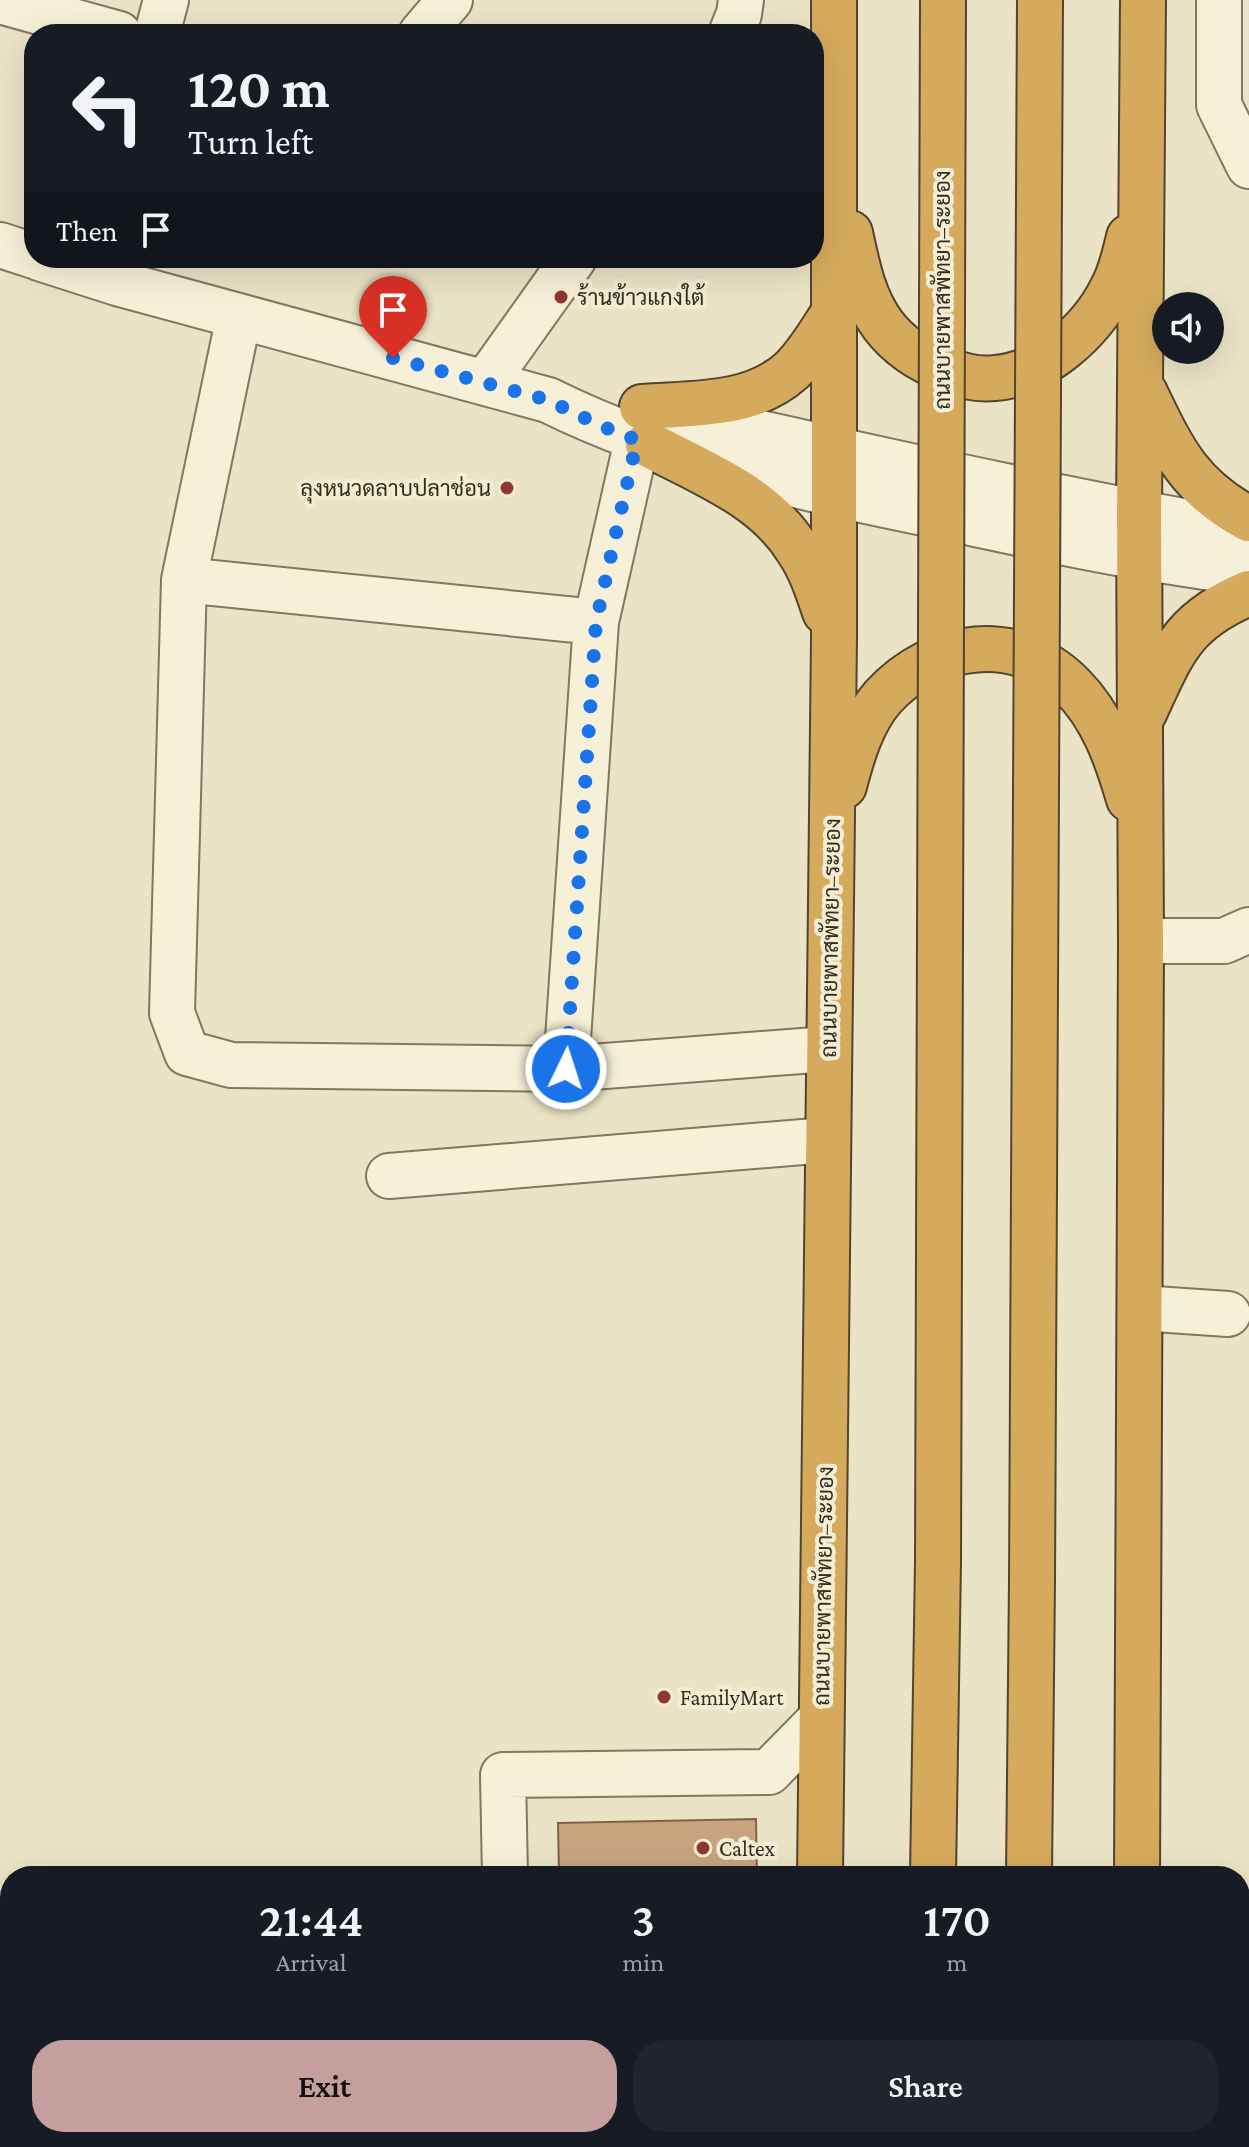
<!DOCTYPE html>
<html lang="en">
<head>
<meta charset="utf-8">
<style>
	:root { --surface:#171b24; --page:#20242c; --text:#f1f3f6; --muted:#9ea1a6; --accent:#c59f9d }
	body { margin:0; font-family:"Crimson Pro",Sarabun,serif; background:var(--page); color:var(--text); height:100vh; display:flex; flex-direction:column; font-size:30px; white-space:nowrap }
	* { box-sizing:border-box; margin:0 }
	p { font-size:26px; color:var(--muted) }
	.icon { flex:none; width:44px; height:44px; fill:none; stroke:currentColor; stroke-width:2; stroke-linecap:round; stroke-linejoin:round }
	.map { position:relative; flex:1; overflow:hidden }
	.drawer { position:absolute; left:0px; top:1866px; width:1250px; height:282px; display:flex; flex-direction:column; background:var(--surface); border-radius:32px 32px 0 0; box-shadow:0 8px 32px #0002 }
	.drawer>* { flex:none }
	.hud { position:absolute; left:24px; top:24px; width:800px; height:244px; border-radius:32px; box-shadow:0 8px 32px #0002; background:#171b24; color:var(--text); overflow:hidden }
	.tools { position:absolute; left:1152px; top:292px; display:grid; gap:16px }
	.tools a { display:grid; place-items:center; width:72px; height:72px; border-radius:50%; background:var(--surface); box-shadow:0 8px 32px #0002; font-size:40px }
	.pin { position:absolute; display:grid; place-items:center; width:68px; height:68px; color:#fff; margin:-82px -34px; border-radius:50% 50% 50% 0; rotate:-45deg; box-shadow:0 0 8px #0007 }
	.pin .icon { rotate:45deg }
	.me { position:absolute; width:88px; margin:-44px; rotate:4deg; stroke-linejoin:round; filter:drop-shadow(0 0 6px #0008) }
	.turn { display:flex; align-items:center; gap:28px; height:168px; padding:0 32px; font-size:36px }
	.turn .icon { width:104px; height:104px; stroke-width:2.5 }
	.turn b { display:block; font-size:56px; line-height:68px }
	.then { display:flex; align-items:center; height:76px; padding:0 32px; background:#0003; gap:16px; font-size:30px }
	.eta { display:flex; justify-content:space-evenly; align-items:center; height:136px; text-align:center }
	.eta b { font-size:48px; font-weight:600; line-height:56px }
	.button { display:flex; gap:16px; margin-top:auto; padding:16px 32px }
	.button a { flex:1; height:92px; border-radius:32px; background:var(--accent); color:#111; font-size:32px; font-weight:600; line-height:92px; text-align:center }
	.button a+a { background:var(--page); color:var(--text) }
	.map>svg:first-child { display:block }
	.building { fill:#c7a37e; stroke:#836244; stroke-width:2 }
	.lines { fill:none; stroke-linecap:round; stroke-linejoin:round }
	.minor-casing { stroke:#85765c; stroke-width:48 }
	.highway-casing { stroke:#534430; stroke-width:48 }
	.minor { stroke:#f7f0d8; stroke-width:44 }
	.highway { stroke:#d5aa5c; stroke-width:44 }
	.highway-bridge-casing { stroke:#534430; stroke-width:48; stroke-linecap:butt }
	.highway-bridge { stroke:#d5aa5c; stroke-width:44 }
	.route { stroke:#1a73e8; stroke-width:14; stroke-dasharray:0 25.2 }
	.poi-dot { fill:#903830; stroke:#f3edd4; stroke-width:3 }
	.labels { text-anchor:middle; stroke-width:8; stroke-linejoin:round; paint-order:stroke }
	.street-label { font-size:22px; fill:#362c1f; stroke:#f3edd4 }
	.poi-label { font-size:22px; fill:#362c1f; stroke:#f3edd4; text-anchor:start }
</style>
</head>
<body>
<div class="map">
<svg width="1249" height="2147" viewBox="0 0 1249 2147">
	<rect width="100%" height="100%" fill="#ebe3c5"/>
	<path class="building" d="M 756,1819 L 757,1876 L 559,1876 L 558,1823 Z"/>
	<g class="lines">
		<defs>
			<path id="minor" d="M 1219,0 L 1219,105 L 1249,166
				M 0,1 L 119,34
				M 157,34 L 166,0
				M 421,34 L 450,0
				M 731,34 L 739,14 L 741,0
				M 0,245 L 34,256
				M 39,258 L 117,283 L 548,400 C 671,461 805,489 938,516 C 1005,530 1073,546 1141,557 C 1177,563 1213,568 1249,574
				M 239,316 L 184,580 L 172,1013 L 187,1053 L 231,1065 L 566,1069 L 828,1049
				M 485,383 L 574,258
				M 658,410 C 854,454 1050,498 1249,533
				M 184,580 L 596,622 L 566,1069
				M 596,622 L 637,440
				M 1141,941 L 1224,941 L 1249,930
				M 389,1176 L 827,1140
				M 1140,1308 L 1228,1314
				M 505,1876 L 503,1775 L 769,1772 L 821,1719"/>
			<path id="highway" d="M 850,233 C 857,265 863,298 883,325 C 899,346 922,361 947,370 C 962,376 979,380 995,378 C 1043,375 1092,330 1112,289 C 1121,273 1125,254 1129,237
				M 1145,393 C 1173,451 1189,487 1249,519
				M 642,407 C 693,403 751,407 791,371 C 809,354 821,331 835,311
				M 648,444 C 702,473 765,496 798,550 C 811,569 818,591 825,612
				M 1144,713 C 1173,651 1182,621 1249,593
				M 844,786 C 852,755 862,721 883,697 C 934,641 1017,630 1072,686 C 1103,717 1117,758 1129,799
				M 820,1876 L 834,637 L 834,0
				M 933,1876 L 938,1561
				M 1029,1876 L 1032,1581
				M 1137,1876 L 1141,941 L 1139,514 L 1143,0
				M 822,2138 L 822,2147
				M 933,2138 L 933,2147
				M 1030,2138 L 1030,2147
				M 1139,2138 L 1139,2147"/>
		</defs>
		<use href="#minor" class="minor-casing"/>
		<use href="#highway" class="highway-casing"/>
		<use href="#minor" class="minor"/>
		<use href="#highway" class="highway"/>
		<defs>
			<path id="highway-bridge" d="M 938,1561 L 943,0
				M 1032,1581 L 1040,0"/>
		</defs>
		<use href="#highway-bridge" class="highway-bridge-casing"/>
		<use href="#highway-bridge" class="highway-bridge"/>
	</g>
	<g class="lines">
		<path class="route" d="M 393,358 L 548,400 L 601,426 L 637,440 L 596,622 L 566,1069"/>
	</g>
	<g class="poi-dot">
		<circle cx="561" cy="297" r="8"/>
		<circle cx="507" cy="488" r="8"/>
		<circle cx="664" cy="1697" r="8"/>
		<circle cx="703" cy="1848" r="8"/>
	</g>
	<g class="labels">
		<g class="street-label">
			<text transform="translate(942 290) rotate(-90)" y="8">ถนนบายพาสพัทยา–ระยอง</text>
			<text transform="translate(830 938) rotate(-89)" y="8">ถนนบายพาสพัทยา–ระยอง</text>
			<text transform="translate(823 1586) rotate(-89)" y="8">ถนนบายพาสพัทยา–ระยอง</text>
		</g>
		<g class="poi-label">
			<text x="577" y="305">ร้านข้าวแกงใต้</text>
			<text x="491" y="496" text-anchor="end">ลุงหนวดลาบปลาช่อน</text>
			<text x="680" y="1705">FamilyMart</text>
			<text x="719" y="1856">Caltex</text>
		</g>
	</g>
</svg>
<div class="tools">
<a><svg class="icon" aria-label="sound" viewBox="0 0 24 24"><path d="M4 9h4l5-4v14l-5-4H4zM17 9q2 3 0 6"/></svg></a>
</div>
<div class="pin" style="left:393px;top:358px;background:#d93025"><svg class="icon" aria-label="arrive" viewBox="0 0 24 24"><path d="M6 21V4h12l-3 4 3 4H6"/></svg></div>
<svg class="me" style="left:566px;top:1069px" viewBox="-20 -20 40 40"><circle r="17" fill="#1a73e8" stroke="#fff" stroke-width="3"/><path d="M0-11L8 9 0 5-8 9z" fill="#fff"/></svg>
<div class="hud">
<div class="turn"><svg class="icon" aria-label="left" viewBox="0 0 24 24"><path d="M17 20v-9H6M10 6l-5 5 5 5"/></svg><div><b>120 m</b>Turn left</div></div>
<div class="then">Then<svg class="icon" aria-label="arrive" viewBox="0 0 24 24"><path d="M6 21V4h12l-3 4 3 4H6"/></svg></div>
</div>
<section class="drawer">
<div class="eta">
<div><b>21:44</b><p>Arrival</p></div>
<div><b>3</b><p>min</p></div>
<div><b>170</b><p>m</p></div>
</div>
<div class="button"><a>Exit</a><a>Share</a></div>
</section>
</div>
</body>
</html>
